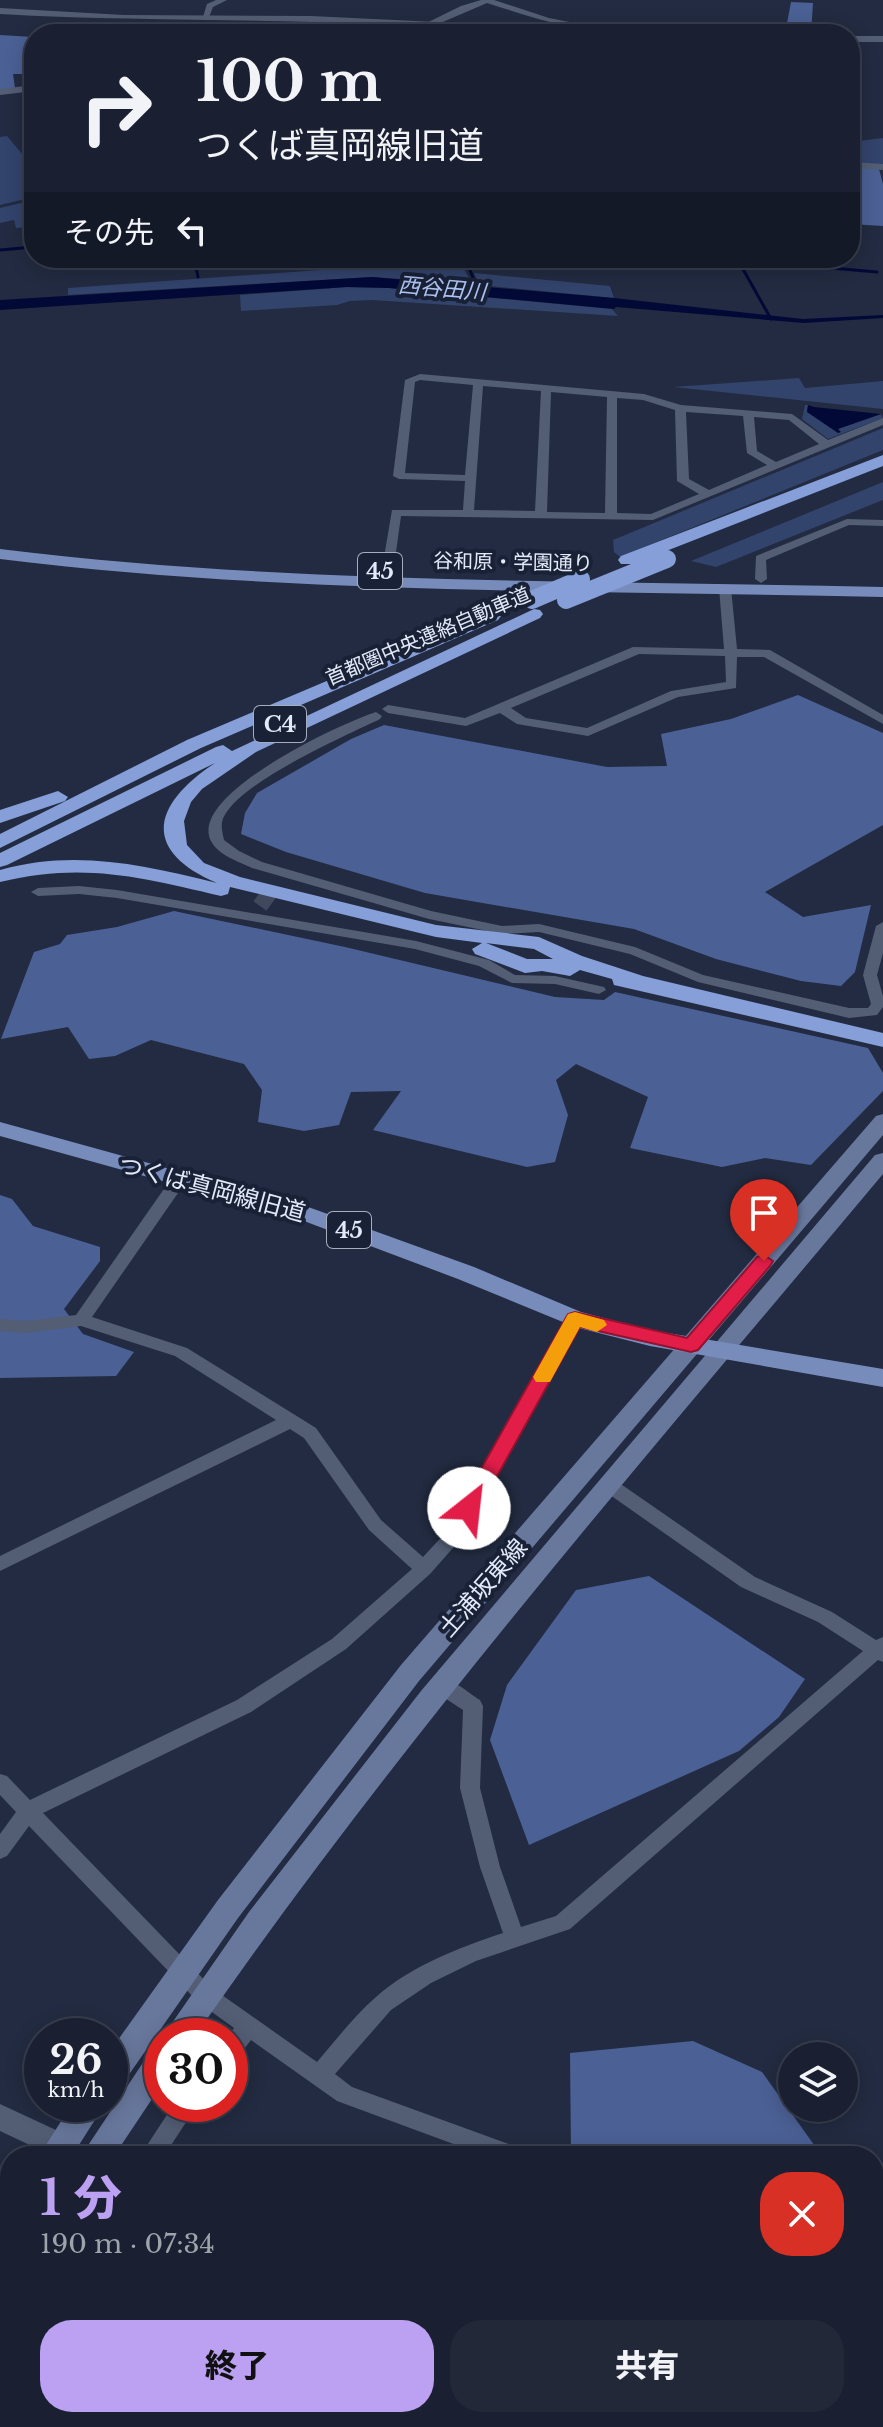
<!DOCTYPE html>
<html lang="ja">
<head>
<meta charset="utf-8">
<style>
	:root { --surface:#1a2031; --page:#232839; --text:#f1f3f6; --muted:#9fa3ab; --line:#383e4d; --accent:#bca0f2 }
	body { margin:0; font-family:"Libre Baskerville","Noto Sans JP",serif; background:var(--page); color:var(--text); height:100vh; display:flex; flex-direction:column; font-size:30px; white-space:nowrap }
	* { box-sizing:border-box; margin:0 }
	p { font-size:26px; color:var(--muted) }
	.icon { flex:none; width:44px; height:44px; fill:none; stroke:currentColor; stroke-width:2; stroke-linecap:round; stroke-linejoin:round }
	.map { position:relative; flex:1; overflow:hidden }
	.side { position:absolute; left:0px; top:2146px; width:884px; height:282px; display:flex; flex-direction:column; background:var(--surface); border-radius:32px 32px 0 0; box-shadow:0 4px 20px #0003,0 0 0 2px var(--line) }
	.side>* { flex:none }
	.guide { position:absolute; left:24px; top:24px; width:836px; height:244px; border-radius:32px; box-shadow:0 4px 20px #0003,0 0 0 2px var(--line); background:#1a2031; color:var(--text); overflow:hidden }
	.fabs { position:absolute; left:778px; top:2042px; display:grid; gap:16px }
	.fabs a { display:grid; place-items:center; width:80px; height:80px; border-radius:50%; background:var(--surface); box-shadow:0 4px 20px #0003,0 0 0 2px var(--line); font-size:40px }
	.speed { position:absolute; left:24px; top:2018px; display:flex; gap:16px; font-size:40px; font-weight:700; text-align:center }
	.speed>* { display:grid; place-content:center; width:104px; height:104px; border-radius:50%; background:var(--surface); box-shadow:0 4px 20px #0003,0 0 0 2px var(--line); line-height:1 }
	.speed small { font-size:20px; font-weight:400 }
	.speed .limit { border:12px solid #d22; background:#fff; color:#111 }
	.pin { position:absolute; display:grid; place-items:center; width:68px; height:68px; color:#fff; margin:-82px -34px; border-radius:50% 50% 50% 0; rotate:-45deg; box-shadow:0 0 8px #0007 }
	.pin .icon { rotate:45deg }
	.me { position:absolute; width:88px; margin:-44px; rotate:29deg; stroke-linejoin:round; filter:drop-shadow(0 0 6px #0008) }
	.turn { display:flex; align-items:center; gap:28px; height:168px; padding:0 40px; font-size:36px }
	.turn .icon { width:104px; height:104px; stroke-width:2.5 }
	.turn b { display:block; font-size:56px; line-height:68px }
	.then { display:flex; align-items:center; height:76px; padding:0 40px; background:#0003; gap:16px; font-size:30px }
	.round { display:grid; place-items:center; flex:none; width:84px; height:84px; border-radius:32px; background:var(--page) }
	.overview { display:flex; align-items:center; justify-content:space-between; height:136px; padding:0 40px }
	h1 { font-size:48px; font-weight:800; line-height:60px; color:var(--accent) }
	.button { display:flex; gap:16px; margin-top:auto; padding:16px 40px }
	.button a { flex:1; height:92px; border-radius:32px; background:var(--accent); color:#111; font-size:32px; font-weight:800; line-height:92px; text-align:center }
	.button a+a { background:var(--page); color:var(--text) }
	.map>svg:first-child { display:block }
	.green { fill:#32436c }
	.forest { fill:#4b6095 }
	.water { fill:#030937 }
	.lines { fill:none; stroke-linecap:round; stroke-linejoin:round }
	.stream { stroke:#030937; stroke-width:3 }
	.minor-tunnel-far1 { stroke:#3f485c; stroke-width:12; stroke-dasharray:12 6; stroke-linecap:butt }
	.minor-tunnel { stroke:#3f485c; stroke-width:16; stroke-dasharray:16 8; stroke-linecap:butt }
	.minor { fill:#535d74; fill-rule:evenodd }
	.tertiary { fill:#535d74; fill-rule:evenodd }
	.secondary { fill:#68789d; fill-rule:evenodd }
	.primary { fill:#788cbc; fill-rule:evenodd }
	.motorway { fill:#869fd8; fill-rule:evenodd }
	.motorway-bridge { stroke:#869fd8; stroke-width:18 }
	.route { fill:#e11d48; stroke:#92132f; stroke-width:2 }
	.slow { fill:#f59e0b }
	.labels { text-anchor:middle; stroke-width:8; stroke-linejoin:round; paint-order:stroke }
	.far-street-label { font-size:20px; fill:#e2e9f8; stroke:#192137 }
	.far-water-label { font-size:22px; font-style:italic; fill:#aec2f2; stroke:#192137 }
	.shield { fill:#192137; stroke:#a6adbe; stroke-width:2 }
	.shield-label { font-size:22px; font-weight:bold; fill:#e2e9f8 }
	.street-label { font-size:24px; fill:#e2e9f8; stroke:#192137 }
</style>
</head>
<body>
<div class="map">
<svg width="883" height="2427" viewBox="0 0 883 2427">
	<rect width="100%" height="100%" fill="#222b41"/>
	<path class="green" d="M 7,136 L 34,168 L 34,197 L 0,205 L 0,137 Z
		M 883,138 L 883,166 L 850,163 L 850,142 Z
		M 34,200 L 34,227 L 16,228 L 14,220 L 0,223 L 0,208 Z
		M 459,260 L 472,284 L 372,277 L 68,295 L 68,288 Z
		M 474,273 L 610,286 L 614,298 L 479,285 Z
		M 347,287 L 389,288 L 612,309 L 618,316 L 372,300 L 350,301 L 337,305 L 241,311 L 240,295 Z
		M 799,378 L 805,388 L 883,381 L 883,409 L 673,387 Z
		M 805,405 L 808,405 L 807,412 L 837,429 L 881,414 L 883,418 L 828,439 L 802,419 Z
		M 883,428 L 883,450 L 620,557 L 614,552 L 613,540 Z
		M 883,482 L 883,500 L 716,567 L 691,561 Z"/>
	<path class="forest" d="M 791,2 L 813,3 L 811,34 L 785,34 Z
		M 0,35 L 34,37 L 34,74 L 13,74 L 15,88 L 0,90 Z
		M 850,167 L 879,169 L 883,184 L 883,226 L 850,224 Z
		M 798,695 L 883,733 L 883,825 L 765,892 L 803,917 L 871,905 L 855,972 L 841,986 L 801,981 L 716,959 L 634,929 L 425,893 L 286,852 L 241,834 L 245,813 L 257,793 L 351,739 L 384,725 L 607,767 L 667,766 L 661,734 L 731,719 Z
		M 174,911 L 345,947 L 555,997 L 604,1000 L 615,992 L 868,1048 L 883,1073 L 883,1091 L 811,1165 L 765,1158 L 722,1167 L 630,1148 L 648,1097 L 576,1064 L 556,1080 L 568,1115 L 555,1162 L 527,1167 L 373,1130 L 401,1091 L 351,1092 L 339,1125 L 304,1131 L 258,1122 L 262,1090 L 244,1064 L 151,1040 L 115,1056 L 89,1059 L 68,1027 L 1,1039 L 34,952 L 60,944 L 67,935 L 117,927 Z
		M 0,1195 L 12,1199 L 33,1226 L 100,1247 L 100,1261 L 64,1309 L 83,1334 L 134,1352 L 116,1376 L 0,1378 Z
		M 649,1576 L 805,1679 L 779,1717 L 739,1751 L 529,1845 L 490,1740 L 507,1685 L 576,1590 Z
		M 693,2041 L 762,2072 L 822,2156 L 571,2156 L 570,2053 Z
		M 568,2418 L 764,2418 L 756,2427 L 561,2427 Z"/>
	<path class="water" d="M 372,277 L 614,298 L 803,319 L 883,315 L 883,318 L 804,323 L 616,307 L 614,309 L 389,288 L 347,287 L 0,310 L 0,300 Z
		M 808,405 L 814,407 L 881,414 L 838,429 L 841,432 L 838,433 L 807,412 Z"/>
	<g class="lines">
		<path class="stream" d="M 0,250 L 34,247
			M 194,258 L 198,277
			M 465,258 L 478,290
			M 716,258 L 877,272
			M 739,262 L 771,319"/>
		<path class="minor-tunnel-far1" d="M 271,890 L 273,887"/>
		<path class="minor-tunnel" d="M 260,906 L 273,888"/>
		<path class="minor" d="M 216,0 L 227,0 L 213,7 L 208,20 L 202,20 L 207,4 Z
			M 481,0 L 494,0 L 549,18 L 631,34 C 582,34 534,18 487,3 L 415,34 L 404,34 L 461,6 Z
			M 34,85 L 34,91 L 0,95 L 0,89 Z
			M 850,162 L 883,164 L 883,170 L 850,168 Z
			M 420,374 L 644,394 L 681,405 L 792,414 L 828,440 L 883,418 L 883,425 L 653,520 L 401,516 L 392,581 L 386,585 L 380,581 L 392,510 L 463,510 L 465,481 L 399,479 L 393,476 L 405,380 ZM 420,380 L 473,385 L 465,475 L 405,473 L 415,382 ZM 483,386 L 541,391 L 535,511 L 474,510 ZM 551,392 L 607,397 L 605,513 L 547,512 ZM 617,398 L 643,400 L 675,410 L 677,481 L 699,494 L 651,514 L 617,513 ZM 686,412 L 743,416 L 747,453 L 767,465 L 709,490 L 689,479 ZM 754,417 L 789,420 L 819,444 L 776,462 L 757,451 Z
			M 847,519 L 883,520 L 883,526 L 849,525 L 766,560 L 767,579 L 761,583 L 755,579 L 756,556 Z
			M 725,584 L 731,588 L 737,649 L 770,650 L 883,715 L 883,724 L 764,657 L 737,657 L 736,688 L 678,697 L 588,736 L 517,724 L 500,713 L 466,726 L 388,713 L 382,709 L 388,705 L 465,718 L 633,647 L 724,649 L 719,588 ZM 639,654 L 725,656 L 726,682 L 671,691 L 587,728 L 526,718 L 511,708 Z
			M 376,712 L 382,716 L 380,719 C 347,735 230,786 222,822 C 221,828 223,835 224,840 L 239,851 L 262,862 L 431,911 L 502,926 L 539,924 L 635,947 L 703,975 L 849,1008 L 868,1008 L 871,1004 L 863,975 L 876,926 L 883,922 L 883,953 L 877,975 L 883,996 L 883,1007 L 877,1015 L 849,1018 L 698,982 L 630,954 L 539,932 L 502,934 L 429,919 L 252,868 C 238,861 219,856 211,841 C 187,795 341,723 376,712 Z
			M 79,886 L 117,890 L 416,941 L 489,960 L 515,975 L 555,976 L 604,987 L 606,990 L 599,994 L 555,984 L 512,983 L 479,966 L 415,949 L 117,898 L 79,894 L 38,896 L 31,892 L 38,888 Z
			M 179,1175 L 187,1180 L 92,1317 L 187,1348 L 316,1428 L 381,1520 L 423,1557 L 448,1530 L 569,1315 L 581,1315 L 583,1319 L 460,1540 L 430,1574 L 346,1649 L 251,1712 L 43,1813 L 212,1988 L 317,2062 C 336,2040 354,2016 376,1997 C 411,1966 458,1948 503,1933 L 480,1867 L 460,1788 L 463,1710 L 434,1691 L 431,1685 L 434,1679 C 450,1675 467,1692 480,1700 L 483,1706 L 480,1788 L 500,1867 L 521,1927 L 556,1916 L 863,1651 L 818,1622 L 741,1587 L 603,1490 L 600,1485 L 603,1480 L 615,1480 L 755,1577 L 832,1612 L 876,1640 L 883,1637 L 883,1662 L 878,1660 L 570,1929 L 476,1961 L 431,1983 L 391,2010 L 335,2074 L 352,2087 L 522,2149 L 525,2156 L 486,2156 L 337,2101 L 251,2040 L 238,2057 L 230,2060 L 228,2036 L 234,2028 L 198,2002 L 29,1826 L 7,1856 L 0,1859 L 0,1834 L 16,1812 L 0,1795 L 0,1774 L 7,1776 L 30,1800 L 237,1700 L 332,1639 L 412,1569 L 369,1530 L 304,1438 L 290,1429 L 0,1571 L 0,1556 L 276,1420 L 175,1356 L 81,1326 L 26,1333 L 0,1331 L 0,1319 L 26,1321 L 76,1315 L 173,1176 Z
			M 174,2104 L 198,2104 L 164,2156 L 140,2156 Z
			M 0,2303 L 10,2308 L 10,2333 L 0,2328 Z
			M 812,2418 L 836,2418 L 839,2427 L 815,2427 Z"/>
		<path class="tertiary" d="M 0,8 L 124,15 L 311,16 L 623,31 L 628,34 C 522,34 417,25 311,22 C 207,19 105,20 0,14 Z
			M 850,36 L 883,36 L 883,42 L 850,42 Z
			M 0,2104 L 71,2137 L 75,2146 L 71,2155 L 53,2156 L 0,2131 Z"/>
		<path class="secondary" d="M 883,1114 L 883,1135 L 419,1681 L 238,1918 L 121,2086 L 110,2090 L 110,2051 L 218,1900 L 401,1665 L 876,1116 Z
			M 883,1153 L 883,1174 C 647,1456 405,1733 195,2036 L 163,2036 L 249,1912 L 421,1691 L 875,1155 Z
			M 162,2045 L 162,2084 L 114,2156 L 81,2156 L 152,2049 Z
			M 72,2104 L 105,2104 L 72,2156 L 39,2156 Z
			M 10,2205 L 10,2246 L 0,2250 L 0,2209 Z
			M 10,2271 L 10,2314 L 0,2318 L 0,2275 Z"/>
		<path class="primary" d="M 0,549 C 292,585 589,580 883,587 L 883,597 C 589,590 292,595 0,559 Z
			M 0,1122 L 311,1208 L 474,1267 L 581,1312 L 650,1330 L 883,1369 L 883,1387 L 650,1346 L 575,1327 L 458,1279 L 296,1218 L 0,1136 Z"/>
		<path class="motorway" d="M 883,455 L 883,466 L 633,564 L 621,564 L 618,560 L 621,556 Z
			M 534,609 L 540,610 L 543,614 L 540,618 L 256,752 L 202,789 L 191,802 L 184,821 L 187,845 L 204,863 L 240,877 L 436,925 L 539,937 L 582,956 L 643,976 L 883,1033 L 883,1047 L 614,985 L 612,979 L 580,970 L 570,976 L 542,971 L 525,973 L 475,954 L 472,949 L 482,943 L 436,937 L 230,887 L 228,894 L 221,896 C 140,877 83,862 0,882 L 0,870 C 75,849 143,865 217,883 C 140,850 153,804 215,763 L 7,865 L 0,867 L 0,853 L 216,747 L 223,745 L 232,751 ZM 486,943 L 534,949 L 553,959 L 527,959 Z
			M 492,611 L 501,616 L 498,620 L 201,748 L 0,848 L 0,834 L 187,740 Z
			M 58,791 L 68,797 L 65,801 L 0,823 L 0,810 Z"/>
		<path class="motorway-bridge" d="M 532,600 L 581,579
			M 566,600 L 667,559"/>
	</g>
	<path class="route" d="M 764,1255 L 773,1261 L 770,1266 L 698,1350 L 691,1352 L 580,1327 L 476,1514 L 462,1514 L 459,1508 L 568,1314 L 575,1312 L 687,1338 L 757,1257 Z"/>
	<path class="slow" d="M 575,1312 L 604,1320 L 607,1325 L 597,1332 L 580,1327 L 550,1382 L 536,1382 L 533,1377 L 568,1314 Z"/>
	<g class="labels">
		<g class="far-street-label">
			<text transform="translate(513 562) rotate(1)" y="7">谷和原・学園通り</text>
			<text transform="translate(428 636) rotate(-23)" y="7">首都圏中央連絡自動車道</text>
		</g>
		<g class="far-water-label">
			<text transform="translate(442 288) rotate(5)" y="8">西谷田川</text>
		</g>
		<g class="shield">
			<rect x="358" y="553" width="44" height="36" rx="6"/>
			<rect x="254" y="706" width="52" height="36" rx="6"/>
			<rect x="327" y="1212" width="44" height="36" rx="6"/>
		</g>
		<g class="shield-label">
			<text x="380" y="579">45</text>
			<text x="280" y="732">C4</text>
			<text x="349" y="1238">45</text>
		</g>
		<g class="street-label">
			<text transform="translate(212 1189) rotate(15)" y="8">つくば真岡線旧道</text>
			<text transform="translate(483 1588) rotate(-49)" y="8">土浦坂東線</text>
		</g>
	</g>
</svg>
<div class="fabs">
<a><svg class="icon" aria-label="layers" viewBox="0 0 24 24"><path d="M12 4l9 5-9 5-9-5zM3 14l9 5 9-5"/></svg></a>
</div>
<div class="speed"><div>26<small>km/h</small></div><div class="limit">30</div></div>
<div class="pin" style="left:764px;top:1261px;background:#d93025"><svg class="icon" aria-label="arrive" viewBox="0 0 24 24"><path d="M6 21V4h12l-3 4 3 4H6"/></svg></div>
<svg class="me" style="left:469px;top:1508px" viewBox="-20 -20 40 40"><circle r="19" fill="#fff"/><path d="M0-13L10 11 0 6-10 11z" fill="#e11d48"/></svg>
<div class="guide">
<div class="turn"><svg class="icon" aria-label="right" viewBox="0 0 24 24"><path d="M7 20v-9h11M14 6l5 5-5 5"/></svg><div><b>100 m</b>つくば真岡線旧道</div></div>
<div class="then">その先<svg class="icon" aria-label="left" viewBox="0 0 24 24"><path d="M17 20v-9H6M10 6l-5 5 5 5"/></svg></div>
</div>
<section class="side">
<div class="overview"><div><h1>1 分</h1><p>190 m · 07:34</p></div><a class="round" style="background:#d93025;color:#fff"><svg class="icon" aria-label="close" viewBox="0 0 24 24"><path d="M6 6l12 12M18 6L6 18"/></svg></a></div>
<div class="button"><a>終了</a><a>共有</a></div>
</section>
</div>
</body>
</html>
